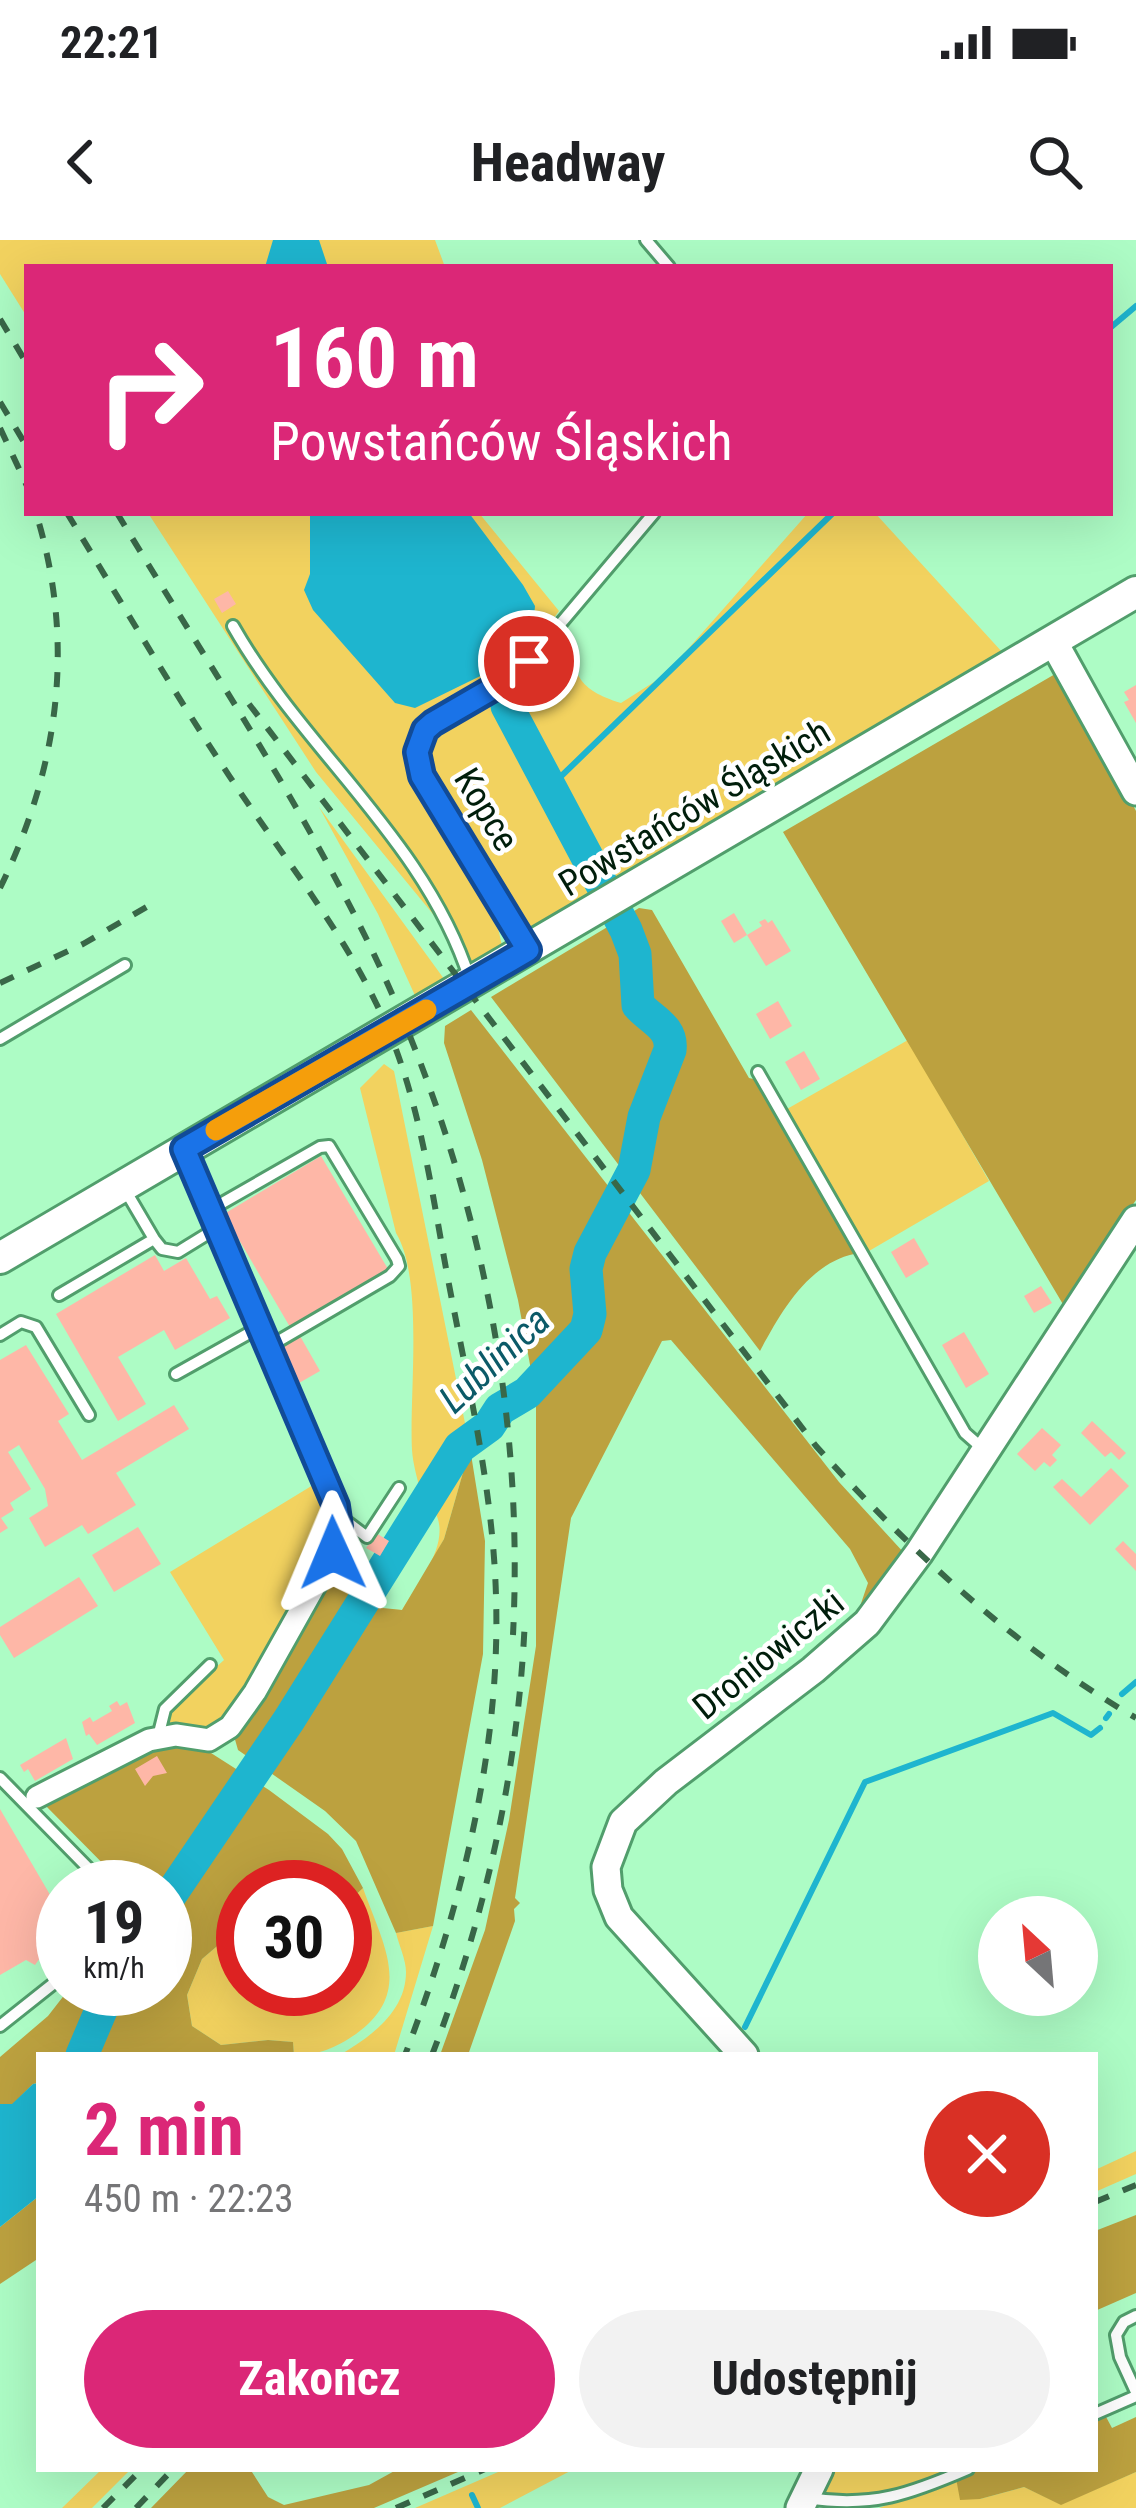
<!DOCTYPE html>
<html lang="pl">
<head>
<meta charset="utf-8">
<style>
	:root { --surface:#fff; --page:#f2f2f2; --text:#202124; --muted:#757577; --accent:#db2777 }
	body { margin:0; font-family:"Roboto Condensed",sans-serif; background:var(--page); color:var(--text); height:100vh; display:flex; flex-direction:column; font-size:45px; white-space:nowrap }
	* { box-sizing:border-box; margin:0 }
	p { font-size:39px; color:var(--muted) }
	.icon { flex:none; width:66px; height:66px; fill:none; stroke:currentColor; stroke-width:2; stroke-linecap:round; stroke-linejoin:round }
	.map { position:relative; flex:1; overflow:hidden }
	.panel { position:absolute; left:36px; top:1812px; width:1062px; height:420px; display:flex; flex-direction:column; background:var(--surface); border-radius:0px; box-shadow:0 12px 48px #0002 }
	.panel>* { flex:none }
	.hud { position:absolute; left:24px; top:24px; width:1089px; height:252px; border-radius:0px; box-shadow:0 12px 48px #0002; background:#db2777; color:#fff; overflow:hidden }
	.needle { width:78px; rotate:334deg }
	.tools { position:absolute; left:978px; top:1656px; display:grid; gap:24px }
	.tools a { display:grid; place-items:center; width:120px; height:120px; border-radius:50%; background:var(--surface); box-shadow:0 12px 48px #0002; font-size:60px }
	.speed { position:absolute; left:36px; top:1620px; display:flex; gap:24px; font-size:60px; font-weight:700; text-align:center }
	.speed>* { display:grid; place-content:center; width:156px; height:156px; border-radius:50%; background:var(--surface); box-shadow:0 12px 48px #0002; line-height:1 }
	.speed small { font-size:30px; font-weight:400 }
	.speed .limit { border:18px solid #d22; background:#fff; color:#111 }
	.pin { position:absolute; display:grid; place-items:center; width:102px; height:102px; color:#fff; margin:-51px; border:6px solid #fff; border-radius:50%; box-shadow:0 3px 12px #0007 }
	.me { position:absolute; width:132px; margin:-66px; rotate:359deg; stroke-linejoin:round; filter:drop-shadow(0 0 9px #0008) }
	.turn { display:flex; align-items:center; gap:42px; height:252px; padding:0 48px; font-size:54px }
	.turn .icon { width:156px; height:156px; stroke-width:2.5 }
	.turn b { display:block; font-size:84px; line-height:102px }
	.round { display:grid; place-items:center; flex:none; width:126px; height:126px; border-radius:63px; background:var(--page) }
	.overview { display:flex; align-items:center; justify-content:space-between; height:204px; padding:0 48px }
	h1 { font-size:72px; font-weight:700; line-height:90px; color:var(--accent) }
	.primary-button { display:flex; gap:24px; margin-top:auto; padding:24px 48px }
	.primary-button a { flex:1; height:138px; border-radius:72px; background:var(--accent); color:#fff; font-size:48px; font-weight:700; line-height:138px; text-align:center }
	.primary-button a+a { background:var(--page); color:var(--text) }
	.status { display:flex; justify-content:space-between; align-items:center; height:84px; padding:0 60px; background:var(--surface); direction:ltr }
	.status svg { height:33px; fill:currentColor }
	header { display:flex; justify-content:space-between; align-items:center; height:156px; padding:0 48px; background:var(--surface); font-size:54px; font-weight:700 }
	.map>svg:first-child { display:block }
	.green { fill:#f2d25f }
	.forest { fill:#bca13f }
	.water { fill:#1eb5cf }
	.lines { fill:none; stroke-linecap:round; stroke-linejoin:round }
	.stream { stroke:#1eb5cf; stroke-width:6 }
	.river { stroke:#1eb5cf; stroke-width:33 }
	.building { fill:#feb7a7 }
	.service-casing { stroke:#519e6c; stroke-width:16 }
	.minor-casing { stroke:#519e6c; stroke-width:27 }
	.tertiary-casing { stroke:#519e6c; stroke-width:33 }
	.secondary-casing { stroke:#519e6c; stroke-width:36 }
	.service { stroke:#fff; stroke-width:10 }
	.minor { stroke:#fff; stroke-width:21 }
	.tertiary { stroke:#fff; stroke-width:27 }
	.secondary { stroke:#fff; stroke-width:30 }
	.rail { stroke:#396748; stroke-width:6; stroke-dasharray:15 15; stroke-linecap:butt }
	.route-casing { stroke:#114b97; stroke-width:30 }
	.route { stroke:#1a73e8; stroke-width:21 }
	.slow { stroke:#f59e0b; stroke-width:21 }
	.labels { text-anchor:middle; stroke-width:9; stroke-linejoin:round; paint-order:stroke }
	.street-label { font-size:36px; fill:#001e0b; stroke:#fff }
	.water-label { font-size:39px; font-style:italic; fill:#0b5a68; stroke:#fff }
</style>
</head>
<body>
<div class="status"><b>22:21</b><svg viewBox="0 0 49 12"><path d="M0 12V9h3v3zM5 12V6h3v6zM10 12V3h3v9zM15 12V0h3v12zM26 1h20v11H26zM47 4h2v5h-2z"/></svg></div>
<header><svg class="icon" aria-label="back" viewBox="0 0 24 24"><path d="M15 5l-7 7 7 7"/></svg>Headway<svg class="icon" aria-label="search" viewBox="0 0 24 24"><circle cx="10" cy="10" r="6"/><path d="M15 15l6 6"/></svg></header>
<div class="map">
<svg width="1136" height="2268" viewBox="0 0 1136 2268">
	<rect width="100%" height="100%" fill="#adfcc5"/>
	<path class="green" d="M 0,0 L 435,0 L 445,27 L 27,27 L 27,77 L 0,34 Z
		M 148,273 L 479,273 L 559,371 C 544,391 531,412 511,428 C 480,451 410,472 404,512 L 498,688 L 503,710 L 462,735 L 437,679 L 316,532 Z
		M 808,273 L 875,273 L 1003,413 L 534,692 L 514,674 L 427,532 L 422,513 L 427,498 L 525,435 L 565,394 C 576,436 577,449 621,463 L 665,435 Z
		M 319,567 L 447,743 L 417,760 L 378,674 Z
		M 908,800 L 989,941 L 869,1011 L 787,869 Z
		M 384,824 L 394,831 L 470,1208 L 444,1299 L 439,1308 L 450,1430 L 383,1369 L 402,1370 C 422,1337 463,1289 422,1257 C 418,1241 413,1225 412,1210 C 409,1154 424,1039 396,993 L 360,848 Z
		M 318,1242 C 323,1257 328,1272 326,1288 C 322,1329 259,1451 227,1478 C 211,1491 183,1494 167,1480 L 173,1466 L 224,1420 L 170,1332 Z
		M 363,1648 C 382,1703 415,1752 356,1794 C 335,1808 320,1815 294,1815 L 293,1802 L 268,1800 L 221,1805 L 192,1786 L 187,1755 L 202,1719 L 243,1684 L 243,1749 L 345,1749 L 345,1665 Z
		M 433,1686 L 394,1815 L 340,1815 C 370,1797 406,1772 406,1732 C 406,1720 399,1705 396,1693 Z
		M 1136,1911 L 1136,1934 L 1095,1952 L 1095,1930 Z
		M 102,2229 L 131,2229 L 92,2268 L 62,2268 Z
		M 505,2229 L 574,2229 L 500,2268 L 415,2268 Z
		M 830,2229 L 955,2229 L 885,2259 L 832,2261 L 822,2246 Z
		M 1136,2232 L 1136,2268 L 879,2268 L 956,2238 L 980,2259 L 1024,2247 L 1061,2264 Z"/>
	<path class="forest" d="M 1062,430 L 1136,571 L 1136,960 L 1064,1066 L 783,592 Z
		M 639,668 L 652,670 L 745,831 L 749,838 L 758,840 L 854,1014 C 808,1024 781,1072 760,1111 L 491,757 Z
		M 471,770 L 839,1242 L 905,1314 L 856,1378 L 868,1343 L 850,1309 L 671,1100 L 662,1101 L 571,1278 L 515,1658 L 520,1663 L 514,1669 L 515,1681 L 468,1815 L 440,1815 L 485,1690 L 509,1580 L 536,1406 L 536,1157 L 518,1060 L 482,920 L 444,803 L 445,786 Z
		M 470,1208 L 485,1301 L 483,1414 L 433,1686 L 396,1693 L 356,1601 L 325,1571 L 238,1510 L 234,1496 L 349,1301 L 356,1306 L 352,1319 L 358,1352 L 383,1368 L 402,1370 L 444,1299 Z
		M 165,1505 L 200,1506 L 269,1550 L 328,1594 L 342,1609 L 363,1648 L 345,1665 L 345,1647 L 243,1647 L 243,1684 L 202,1719 L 187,1755 L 192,1786 L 221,1805 L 268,1800 L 293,1802 L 294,1815 L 39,1815 L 39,1843 L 33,1844 L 12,1865 L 0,1864 L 0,1817 L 48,1776 L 69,1749 L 165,1749 L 165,1647 L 126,1647 L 42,1562 L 140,1511 Z
		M 39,1956 L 39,2018 L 0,2044 L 0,1987 Z
		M 1136,1975 L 1136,2053 L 1095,2071 L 1095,1991 Z
		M 1105,2175 L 1112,2188 L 1136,2177 L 1136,2232 L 1061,2265 L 1024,2247 L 980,2259 L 960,2260 L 956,2238 L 977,2229 L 1095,2229 L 1095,2179 Z
		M 189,2229 L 250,2229 L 268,2257 L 284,2265 L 369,2245 L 398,2229 L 465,2229 L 374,2268 L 151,2268 Z"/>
	<path class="water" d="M 273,0 L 319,0 L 328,27 L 265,27 Z
		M 310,273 L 469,273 L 523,345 L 535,366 L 533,388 L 517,418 L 415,468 L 395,463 L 313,370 L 304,350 L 310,334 Z
		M 39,1843 L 39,1956 L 0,1987 L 0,1864 L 12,1864 L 33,1844 Z"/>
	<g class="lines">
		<path class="stream" d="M 1110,88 L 1136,66
			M 515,481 L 542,448 L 517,418
			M 551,546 L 833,273
			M 1122,1454 L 1136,1442
			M 1106,1478 L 1109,1474
			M 745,1787 L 865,1542 L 1053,1473 L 1091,1495 L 1100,1488
			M 472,2255 L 478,2268"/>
		<path class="river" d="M 165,1663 L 289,1480 L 460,1207 L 489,1186 L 500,1169 L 527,1153 L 586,1090 L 590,1074 L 586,1029 L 590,1013 L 634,930 L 644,877 L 670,810 C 673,787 651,780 638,765 L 635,714 L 626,690 L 507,466
			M 82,1815 L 110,1749"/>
	</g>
	<path class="building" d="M 228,351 L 236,364 L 222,373 L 214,359 Z
		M 1136,445 L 1136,483 L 1124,462 L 1129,460 L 1124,452 Z
		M 734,673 L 747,695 L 734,703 L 721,681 Z
		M 765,679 L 768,683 L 772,680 L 791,711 L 766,726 L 747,695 L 762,686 L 759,682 Z
		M 778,761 L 792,786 L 770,799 L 756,774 Z
		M 804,811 L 820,839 L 801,850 L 785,822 Z
		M 321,916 L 388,1029 L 290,1087 L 224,974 Z
		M 914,998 L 929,1024 L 906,1038 L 891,1012 Z
		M 155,1015 L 164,1031 L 186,1018 L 210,1059 L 217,1056 L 230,1078 L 175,1110 L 164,1090 L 118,1117 L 146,1164 L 118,1181 L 56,1074 Z
		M 1041,1046 L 1052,1063 L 1034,1073 L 1024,1056 Z
		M 964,1092 L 989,1134 L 966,1148 L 942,1105 Z
		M 300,1096 L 320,1131 L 299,1143 L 279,1108 Z
		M 26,1105 L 69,1174 L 58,1181 L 82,1220 L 174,1165 L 189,1189 L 116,1233 L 136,1265 L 88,1294 L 82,1285 L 45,1307 L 29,1278 L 48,1266 L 45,1249 L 19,1205 L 8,1212 L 31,1249 L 10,1263 L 14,1270 L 1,1278 L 8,1288 L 0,1293 L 0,1120 Z
		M 1092,1181 L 1126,1213 L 1119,1220 L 1111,1212 L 1105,1217 L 1081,1193 Z
		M 1042,1188 L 1061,1205 L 1052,1215 L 1057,1220 L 1050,1227 L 1044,1222 L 1035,1231 L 1017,1214 Z
		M 1111,1228 L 1129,1246 L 1090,1285 L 1053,1247 L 1062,1239 L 1081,1257 Z
		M 138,1287 L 161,1324 L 114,1352 L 92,1315 Z
		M 376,1293 L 389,1301 L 380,1316 L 366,1308 Z
		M 1123,1301 L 1136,1314 L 1136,1331 L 1115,1309 Z
		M 79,1337 L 98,1366 L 14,1418 L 0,1395 L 0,1387 Z
		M 117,1461 L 120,1466 L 127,1462 L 135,1483 L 97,1505 L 89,1494 L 86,1496 L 82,1482 L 90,1477 L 93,1482 L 112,1471 L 109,1466 Z
		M 66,1498 L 73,1519 L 35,1541 L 28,1529 L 24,1532 L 20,1525 Z
		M 157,1516 L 167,1533 L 153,1536 L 145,1546 L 135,1529 Z
		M 0,1569 L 63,1677 L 63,1703 L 58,1712 L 48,1707 L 35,1725 L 26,1720 L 0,1735 Z"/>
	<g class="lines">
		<defs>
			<path id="service" d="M 646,0 L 669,27
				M 233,386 C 304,511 426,601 470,740
				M 527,707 L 429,550 L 417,512 L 425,491 L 502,443 L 529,421 L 654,273
				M 0,799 L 125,725
				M 758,832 L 965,1193 L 982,1208
				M 210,970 L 320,907 L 329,906 L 397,1019 L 399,1026 L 390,1036 L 270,1106
				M 154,999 L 162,1009 L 178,1012 L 217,988
				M 59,1055 L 154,999 L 124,948
				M 0,1095 L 21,1082 L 36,1087 L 89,1175
				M 176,1134 L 260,1087
				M 342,1278 L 367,1297 L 399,1248
				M 158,1497 L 165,1469 L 210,1425
				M 0,1538 L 90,1630 L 100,1647
				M 0,1786 L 63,1736
				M 1136,2076 L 1124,2082 L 1116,2095 L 1120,2117 L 1136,2152
				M 1095,2174 L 1136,2156
				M 808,2258 C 872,2268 910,2254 968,2229"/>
			<path id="minor" d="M 37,1557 L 149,1500 L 176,1495 L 209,1500 L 230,1487 L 255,1452 L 333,1313 L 339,1287 L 336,1266 L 184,909"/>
			<path id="tertiary" d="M 1053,401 L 1136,551
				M 744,1815 L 619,1677 L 608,1650 L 606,1627 L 623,1582 L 666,1542 L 813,1430 L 867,1383 L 919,1313 L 1136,980
				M 800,2268 L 819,2229"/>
			<path id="secondary" d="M 0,1018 L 1136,352"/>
		</defs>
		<use href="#service" class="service-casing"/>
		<use href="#minor" class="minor-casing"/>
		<use href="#tertiary" class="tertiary-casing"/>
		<use href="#secondary" class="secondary-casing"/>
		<use href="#service" class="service"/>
		<use href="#minor" class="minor"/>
		<use href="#tertiary" class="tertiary"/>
		<use href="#secondary" class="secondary"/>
		<path class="rail" d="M 0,79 L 27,124
			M 0,162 L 24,202
			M 0,188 L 27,246
			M 67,273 C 122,363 175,455 234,543 C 282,615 338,685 376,763 C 418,847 430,942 447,1034 C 467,1140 493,1248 496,1356 C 501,1511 460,1671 405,1815
			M 117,273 C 203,416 297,556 370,706 C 474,922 525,1156 513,1395
			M 249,464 L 816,1206 C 910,1311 1014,1407 1136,1478
			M 0,648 C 59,527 76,403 36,273
			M 0,743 L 83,704 L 150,665
			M 432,1815 C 486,1675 519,1527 525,1377
			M 1095,1962 L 1136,1945
			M 103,2268 L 142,2229
			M 136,2268 L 173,2229
			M 396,2268 L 485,2229"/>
	</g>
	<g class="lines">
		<defs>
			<path id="route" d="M 333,1313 L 339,1287 L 336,1266 L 184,909 L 528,710 L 422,536 L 417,512 L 425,490 L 433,483 L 502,443 L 529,421"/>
		</defs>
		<use href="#route" class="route-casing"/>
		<use href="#route" class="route"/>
		<path class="slow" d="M 216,890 L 426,770"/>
	</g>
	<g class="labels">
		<g class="street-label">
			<text transform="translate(694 567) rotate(-31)" y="13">Powstańców Śląskich</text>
			<text transform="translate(487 569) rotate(59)" y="13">Kopce</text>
			<text transform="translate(768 1414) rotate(-39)" y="13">Droniowiczki</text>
		</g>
		<g class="water-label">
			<text transform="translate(494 1119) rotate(-43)" y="14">Lublinica</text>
		</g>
	</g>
</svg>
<div class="tools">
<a><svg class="needle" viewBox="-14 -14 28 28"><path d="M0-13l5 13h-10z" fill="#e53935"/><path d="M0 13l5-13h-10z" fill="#757577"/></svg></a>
</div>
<div class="speed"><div>19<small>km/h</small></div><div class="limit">30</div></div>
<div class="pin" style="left:529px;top:421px;background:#d93025"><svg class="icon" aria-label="arrive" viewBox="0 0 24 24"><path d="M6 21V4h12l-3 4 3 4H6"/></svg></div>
<svg class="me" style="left:333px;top:1313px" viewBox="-20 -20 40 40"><path d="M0-17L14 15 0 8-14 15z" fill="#1a73e8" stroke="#fff" stroke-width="4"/></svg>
<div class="hud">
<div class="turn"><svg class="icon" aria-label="right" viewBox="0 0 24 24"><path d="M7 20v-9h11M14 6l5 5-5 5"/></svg><div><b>160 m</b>Powstańców Śląskich</div></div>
</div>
<section class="panel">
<div class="overview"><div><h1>2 min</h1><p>450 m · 22:23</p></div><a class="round" style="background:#d93025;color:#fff"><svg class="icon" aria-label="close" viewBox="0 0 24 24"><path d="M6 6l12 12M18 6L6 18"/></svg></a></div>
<div class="primary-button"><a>Zakończ</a><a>Udostępnij</a></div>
</section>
</div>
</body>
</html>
